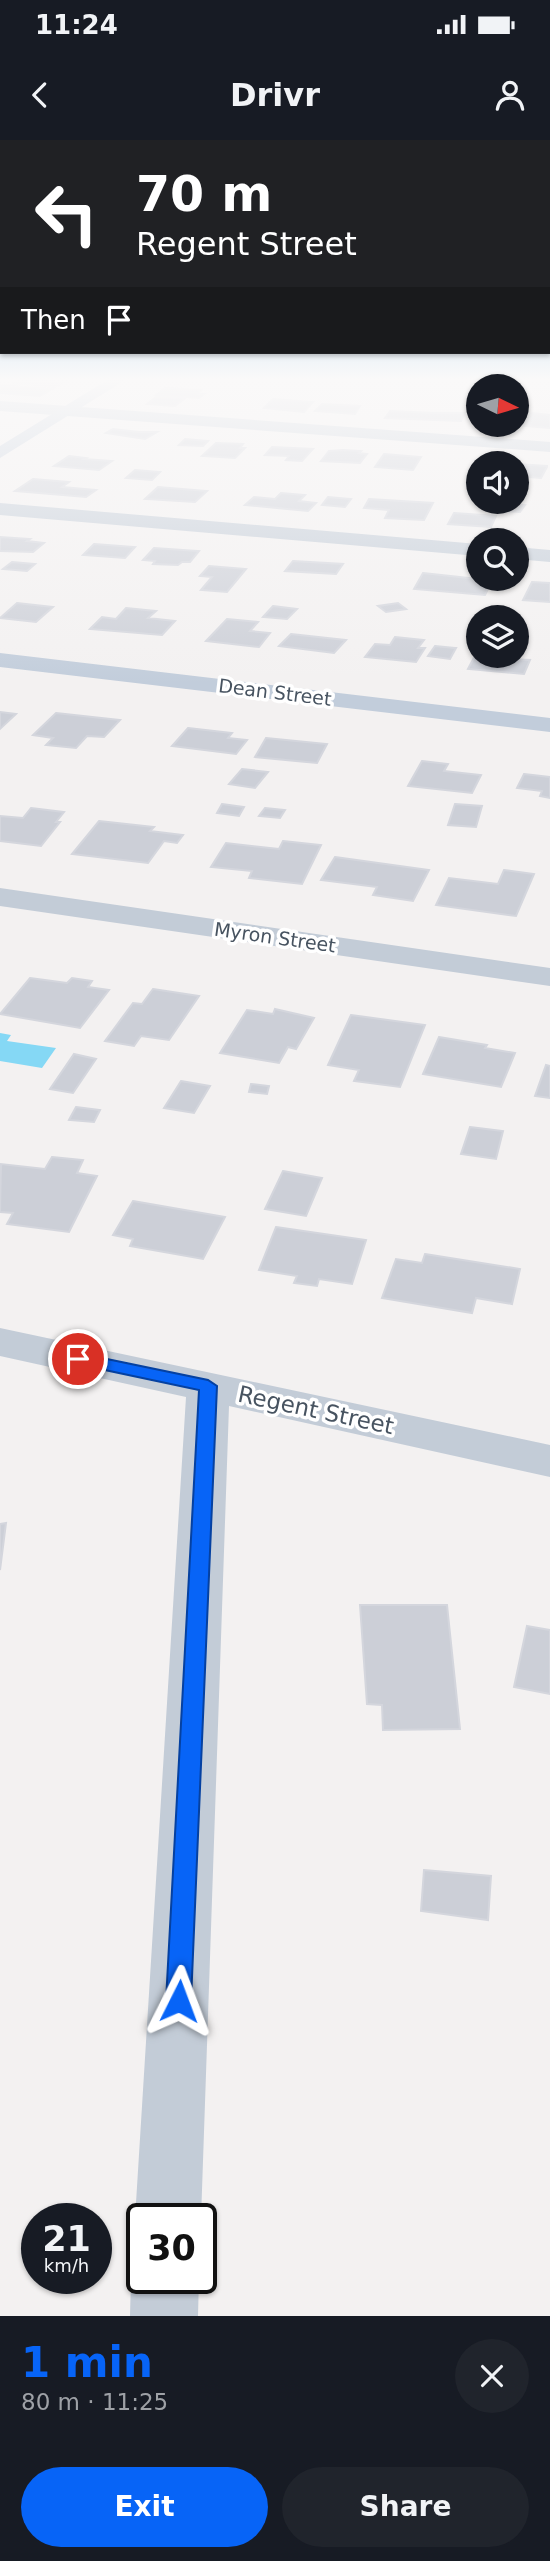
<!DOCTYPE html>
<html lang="en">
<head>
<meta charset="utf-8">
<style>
	:root { --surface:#171b24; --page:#20242c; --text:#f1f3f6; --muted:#9ea1a6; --accent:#0764f7 }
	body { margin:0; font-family:"DejaVu Sans",sans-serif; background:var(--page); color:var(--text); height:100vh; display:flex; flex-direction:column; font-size:26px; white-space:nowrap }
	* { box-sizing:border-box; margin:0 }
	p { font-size:23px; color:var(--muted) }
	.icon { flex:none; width:38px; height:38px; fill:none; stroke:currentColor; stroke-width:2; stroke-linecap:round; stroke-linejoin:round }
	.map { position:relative; height:2176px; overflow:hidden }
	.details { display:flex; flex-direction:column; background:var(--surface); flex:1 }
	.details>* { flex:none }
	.top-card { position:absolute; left:0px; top:0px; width:551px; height:214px; box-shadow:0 2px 5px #0004; background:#202124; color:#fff; overflow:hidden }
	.needle { width:46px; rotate:95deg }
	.fabs { position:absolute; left:466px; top:234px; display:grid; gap:14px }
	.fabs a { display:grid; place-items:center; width:63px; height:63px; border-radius:50%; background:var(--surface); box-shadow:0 2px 5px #0004; font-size:35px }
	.speed { position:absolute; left:21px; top:2063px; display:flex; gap:14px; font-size:35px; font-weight:700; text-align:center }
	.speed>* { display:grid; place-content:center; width:91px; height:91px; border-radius:50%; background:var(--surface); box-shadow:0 2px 5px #0004; line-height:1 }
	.speed small { font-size:18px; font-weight:400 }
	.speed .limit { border:4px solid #111; border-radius:10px; background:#fff; color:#111 }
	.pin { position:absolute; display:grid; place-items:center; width:60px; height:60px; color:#fff; margin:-30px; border:4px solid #fff; border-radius:50%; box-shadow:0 2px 7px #0007 }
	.me { position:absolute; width:77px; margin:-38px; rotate:3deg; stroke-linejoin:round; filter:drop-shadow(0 0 5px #0008) }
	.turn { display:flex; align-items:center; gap:24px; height:147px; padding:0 21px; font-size:32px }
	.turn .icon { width:91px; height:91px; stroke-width:2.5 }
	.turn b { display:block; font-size:49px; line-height:60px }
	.then { display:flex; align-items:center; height:66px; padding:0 21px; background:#0003; gap:14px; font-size:26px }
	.round { display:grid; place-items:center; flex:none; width:74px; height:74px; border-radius:37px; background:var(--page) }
	.summary { display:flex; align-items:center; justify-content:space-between; height:119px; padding:0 21px }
	h1 { font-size:42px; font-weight:600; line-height:52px; color:var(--accent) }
	.primary-button { display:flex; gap:14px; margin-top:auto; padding:14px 21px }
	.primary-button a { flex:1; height:80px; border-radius:42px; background:var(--accent); color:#fff; font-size:28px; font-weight:600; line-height:80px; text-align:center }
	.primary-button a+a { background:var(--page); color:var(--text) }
	.status { display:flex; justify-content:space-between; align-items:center; height:49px; padding:0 35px; background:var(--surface); direction:ltr }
	.status svg { height:19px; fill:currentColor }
	header { display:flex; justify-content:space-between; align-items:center; height:91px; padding:0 21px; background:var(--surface); font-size:32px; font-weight:600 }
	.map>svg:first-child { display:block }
	.water { fill:#85d8f5 }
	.building { fill:#cccfd7; stroke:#d4d6dd; stroke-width:2 }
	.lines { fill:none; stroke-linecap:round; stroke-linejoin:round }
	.street { fill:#c3ccd7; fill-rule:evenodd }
	.secondary { fill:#c2cddb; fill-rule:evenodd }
	.route { fill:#0764f7; stroke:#0541a1; stroke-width:2 }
	.labels { text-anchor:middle; stroke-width:7; stroke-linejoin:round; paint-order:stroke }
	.far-street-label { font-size:19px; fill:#475360; stroke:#fff }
	.street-label { font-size:23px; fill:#475360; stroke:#fff }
</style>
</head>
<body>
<div class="status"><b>11:24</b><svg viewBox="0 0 49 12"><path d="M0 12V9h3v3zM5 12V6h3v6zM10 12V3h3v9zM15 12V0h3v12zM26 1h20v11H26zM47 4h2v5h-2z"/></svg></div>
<header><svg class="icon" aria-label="back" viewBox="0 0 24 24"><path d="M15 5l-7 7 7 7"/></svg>Drivr<svg class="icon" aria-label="person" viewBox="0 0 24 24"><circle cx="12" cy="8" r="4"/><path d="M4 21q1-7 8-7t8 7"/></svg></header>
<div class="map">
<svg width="550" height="2176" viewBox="0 0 550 2176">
	<rect width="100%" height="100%" fill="#f3f1f1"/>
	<path class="water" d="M 0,893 L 11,895 L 7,901 L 56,908 L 42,928 L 0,921 Z"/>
	<path class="building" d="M 22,239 L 51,239 L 67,241 L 55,247 L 15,243 Z
		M 0,246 L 2,245 L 52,249 L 40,256 L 0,253 Z
		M 165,248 L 201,250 L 198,254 L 204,254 L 199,258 L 156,255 Z
		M 156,257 L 184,259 L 175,266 L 147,264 Z
		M 273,259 L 313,262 L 304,272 L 264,268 Z
		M 322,264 L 360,266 L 355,274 L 315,271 Z
		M 390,271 L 435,273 L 465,273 L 461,281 L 385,278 Z
		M 532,273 L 550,275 L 550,288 L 515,285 L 519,276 L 529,276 Z
		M 113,289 L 139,292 L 157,292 L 145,299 L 106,293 Z
		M 185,299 L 208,301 L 203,306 L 179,305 Z
		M 216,303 L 243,304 L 240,308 L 245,308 L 235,318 L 202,316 Z
		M 272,307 L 313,309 L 302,321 L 286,320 L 289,316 L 265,315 Z
		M 343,310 L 361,311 L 359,313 L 367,314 L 360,323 L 321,321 L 329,311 Z
		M 384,314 L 421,317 L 413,330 L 375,327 Z
		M 69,316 L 86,318 L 84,319 L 112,321 L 99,330 L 54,326 Z
		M 516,324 L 547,326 L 547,327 L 541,338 L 516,336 Z
		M 135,330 L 160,332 L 152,340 L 126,338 Z
		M 33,339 L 69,342 L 62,347 L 96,350 L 86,357 L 15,351 Z
		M 158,347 L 207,351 L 195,362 L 145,359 Z
		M 281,353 L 305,355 L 299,361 L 316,363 L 308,371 L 245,365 L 254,357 L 275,359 Z
		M 328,357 L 351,359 L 345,367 L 322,365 Z
		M 369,359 L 433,363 L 424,380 L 385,378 L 389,370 L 364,368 Z
		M 496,363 L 525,365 L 520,372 L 491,370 Z
		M 454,373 L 496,376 L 491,387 L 448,384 Z
		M 0,397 L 30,399 L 27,401 L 44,403 L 33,412 L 0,411 Z
		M 94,404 L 135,407 L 125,418 L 83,415 Z
		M 154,408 L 199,411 L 190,422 L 182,422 L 178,425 L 153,424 L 155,421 L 143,420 Z
		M 293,421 L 343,424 L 336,434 L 285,431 Z
		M 12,422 L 35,424 L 27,431 L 3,429 Z
		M 209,426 L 246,429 L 227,452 L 201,450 L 212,437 L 200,436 Z
		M 423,433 L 478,439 L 493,439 L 485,455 L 414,449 Z
		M 532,442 L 550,443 L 550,462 L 523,460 Z
		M 17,463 L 53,467 L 36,482 L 0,478 Z
		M 398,463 L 406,469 L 386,472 L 378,466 Z
		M 273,466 L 297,469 L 287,479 L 263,477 Z
		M 126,468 L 156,471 L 148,478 L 175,481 L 162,495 L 90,489 L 102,477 L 116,479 Z
		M 227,479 L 258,482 L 250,491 L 270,493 L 259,507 L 206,501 Z
		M 291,494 L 346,500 L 334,513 L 279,506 Z
		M 395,497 L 424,500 L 418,508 L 425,508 L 416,522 L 365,517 L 375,504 L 390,505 Z
		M 435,506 L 455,508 L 456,508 L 450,519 L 428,516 Z
		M 478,510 L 478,516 L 511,516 L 510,519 L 530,520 L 524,534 L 468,529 Z
		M 0,572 L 16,574 L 0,589 Z
		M 56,573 L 120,580 L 104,597 L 87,596 L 76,608 L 46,605 L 53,598 L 33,595 Z
		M 188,588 L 232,593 L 228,598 L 247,600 L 236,614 L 172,606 Z
		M 266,598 L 327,604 L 317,623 L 255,617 Z
		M 422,621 L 448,624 L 444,631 L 481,635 L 472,653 L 408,646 Z
		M 242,629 L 268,632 L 255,648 L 229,644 Z
		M 524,634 L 550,637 L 550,658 L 540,656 L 542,651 L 517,648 Z
		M 222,664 L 244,667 L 239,676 L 217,673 Z
		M 455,664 L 482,666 L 476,687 L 448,685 Z
		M 31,668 L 64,672 L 56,682 L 60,682 L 41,706 L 0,701 L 0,676 L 23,678 Z
		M 265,668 L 285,670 L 280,678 L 259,676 Z
		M 99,681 L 154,687 L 150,691 L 183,695 L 177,703 L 164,701 L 148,723 L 72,714 Z
		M 283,701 L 321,705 L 302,744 L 249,738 L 252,731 L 211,727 L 226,703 L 279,709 Z
		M 335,717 L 429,730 L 413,761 L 373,755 L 377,747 L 321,740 Z
		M 504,730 L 534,734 L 516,776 L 436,765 L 449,738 L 498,744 Z
		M 30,838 L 67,843 L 72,838 L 92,841 L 88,847 L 109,850 L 80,888 L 0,874 Z
		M 153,849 L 199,856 L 169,900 L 141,896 L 134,906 L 105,901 L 133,863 L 142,864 Z
		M 275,869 L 314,878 L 296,909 L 288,907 L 279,923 L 220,913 L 247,870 L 273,874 Z
		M 351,875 L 425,885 L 400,947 L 354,941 L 359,930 L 328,925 Z
		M 439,897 L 487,905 L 485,908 L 515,913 L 501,947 L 423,934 Z
		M 74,914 L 96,919 L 73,953 L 50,949 Z
		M 546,925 L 550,926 L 550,958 L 535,956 Z
		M 181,941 L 210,946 L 194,973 L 164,968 Z
		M 251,944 L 269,946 L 267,954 L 249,952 Z
		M 76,967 L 100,970 L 94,982 L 69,980 Z
		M 470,987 L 503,991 L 496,1019 L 461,1014 Z
		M 52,1017 L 83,1020 L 77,1033 L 97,1036 L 69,1092 L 7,1084 L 13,1073 L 0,1072 L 1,1024 L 45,1029 Z
		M 283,1031 L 322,1038 L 306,1076 L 265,1069 Z
		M 133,1061 L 225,1077 L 203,1119 L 130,1106 L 133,1099 L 113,1095 Z
		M 276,1087 L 366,1100 L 352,1144 L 319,1139 L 317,1146 L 294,1143 L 297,1136 L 259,1130 Z
		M 425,1114 L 520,1129 L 512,1164 L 476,1158 L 472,1173 L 382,1158 L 396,1119 L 422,1123 Z
		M 6,1383 L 0,1430 L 0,1384 Z
		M 360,1465 L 447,1465 L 460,1589 L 383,1590 L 382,1565 L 367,1564 Z
		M 527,1486 L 550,1490 L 550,1554 L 514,1547 Z
		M 424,1730 L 491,1736 L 488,1780 L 421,1771 Z"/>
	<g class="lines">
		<path class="street" d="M 0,261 L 550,302 L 550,312 L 0,271 Z
			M 0,363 L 478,404 L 478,416 L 0,375 Z
			M 516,407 L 550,410 L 550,422 L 516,419 Z
			M 0,748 L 550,828 L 550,846 L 0,766 Z
			M 0,1188 L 550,1305 L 550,1337 L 229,1266 L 201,2079 L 142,2079 L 142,2096 L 135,2079 L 186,1257 L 0,1216 Z
			M 141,2114 L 142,2138 L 199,2138 L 198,2176 L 130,2176 L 131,2138 Z"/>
		<path class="secondary" d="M 109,239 L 127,239 L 0,318 L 0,306 Z
			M 0,513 L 550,578 L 550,592 L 0,527 Z"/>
	</g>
	<linearGradient id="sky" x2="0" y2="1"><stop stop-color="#80c2ed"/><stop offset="0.44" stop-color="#faf9f9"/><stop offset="1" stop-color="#faf9f9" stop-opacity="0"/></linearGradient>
	<rect width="550" height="544" fill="url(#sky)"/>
	<path class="route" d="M 78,1213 L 208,1240 L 217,1246 L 191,1861 L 188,1869 L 179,1872 L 170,1869 L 166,1861 L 199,1250 L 72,1223 L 69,1219 L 72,1215 Z"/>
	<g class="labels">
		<g class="far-street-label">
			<text transform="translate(275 552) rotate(7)" y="7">Dean Street</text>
			<text transform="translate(275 797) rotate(8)" y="7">Myron Street</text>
		</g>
		<g class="street-label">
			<text transform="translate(316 1270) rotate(12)" y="8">Regent Street</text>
		</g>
	</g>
</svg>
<div class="fabs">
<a><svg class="needle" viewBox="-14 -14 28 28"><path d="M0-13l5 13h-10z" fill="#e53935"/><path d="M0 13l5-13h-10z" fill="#9ea1a6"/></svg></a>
<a><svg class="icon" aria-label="sound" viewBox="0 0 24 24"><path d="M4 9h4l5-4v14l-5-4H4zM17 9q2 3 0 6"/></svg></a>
<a><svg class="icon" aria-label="search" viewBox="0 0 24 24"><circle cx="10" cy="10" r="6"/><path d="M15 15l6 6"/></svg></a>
<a><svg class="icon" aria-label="layers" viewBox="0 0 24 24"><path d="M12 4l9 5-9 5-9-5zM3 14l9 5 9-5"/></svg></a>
</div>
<div class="speed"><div>21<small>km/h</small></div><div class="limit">30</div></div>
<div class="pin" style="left:78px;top:1219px;background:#d93025"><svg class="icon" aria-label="arrive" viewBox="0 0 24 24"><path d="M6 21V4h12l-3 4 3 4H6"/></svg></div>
<svg class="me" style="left:179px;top:1861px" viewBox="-20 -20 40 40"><path d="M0-17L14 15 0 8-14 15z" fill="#0764f7" stroke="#fff" stroke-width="4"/></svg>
<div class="top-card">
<div class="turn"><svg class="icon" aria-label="left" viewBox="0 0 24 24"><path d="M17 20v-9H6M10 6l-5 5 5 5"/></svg><div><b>70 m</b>Regent Street</div></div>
<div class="then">Then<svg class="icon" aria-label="arrive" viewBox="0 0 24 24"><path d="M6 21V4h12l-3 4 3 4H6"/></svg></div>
</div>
</div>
<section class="details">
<div class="summary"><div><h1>1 min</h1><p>80 m · 11:25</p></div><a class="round"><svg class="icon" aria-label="close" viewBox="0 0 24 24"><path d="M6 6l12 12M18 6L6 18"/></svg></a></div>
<div class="primary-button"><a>Exit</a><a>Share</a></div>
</section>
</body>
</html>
